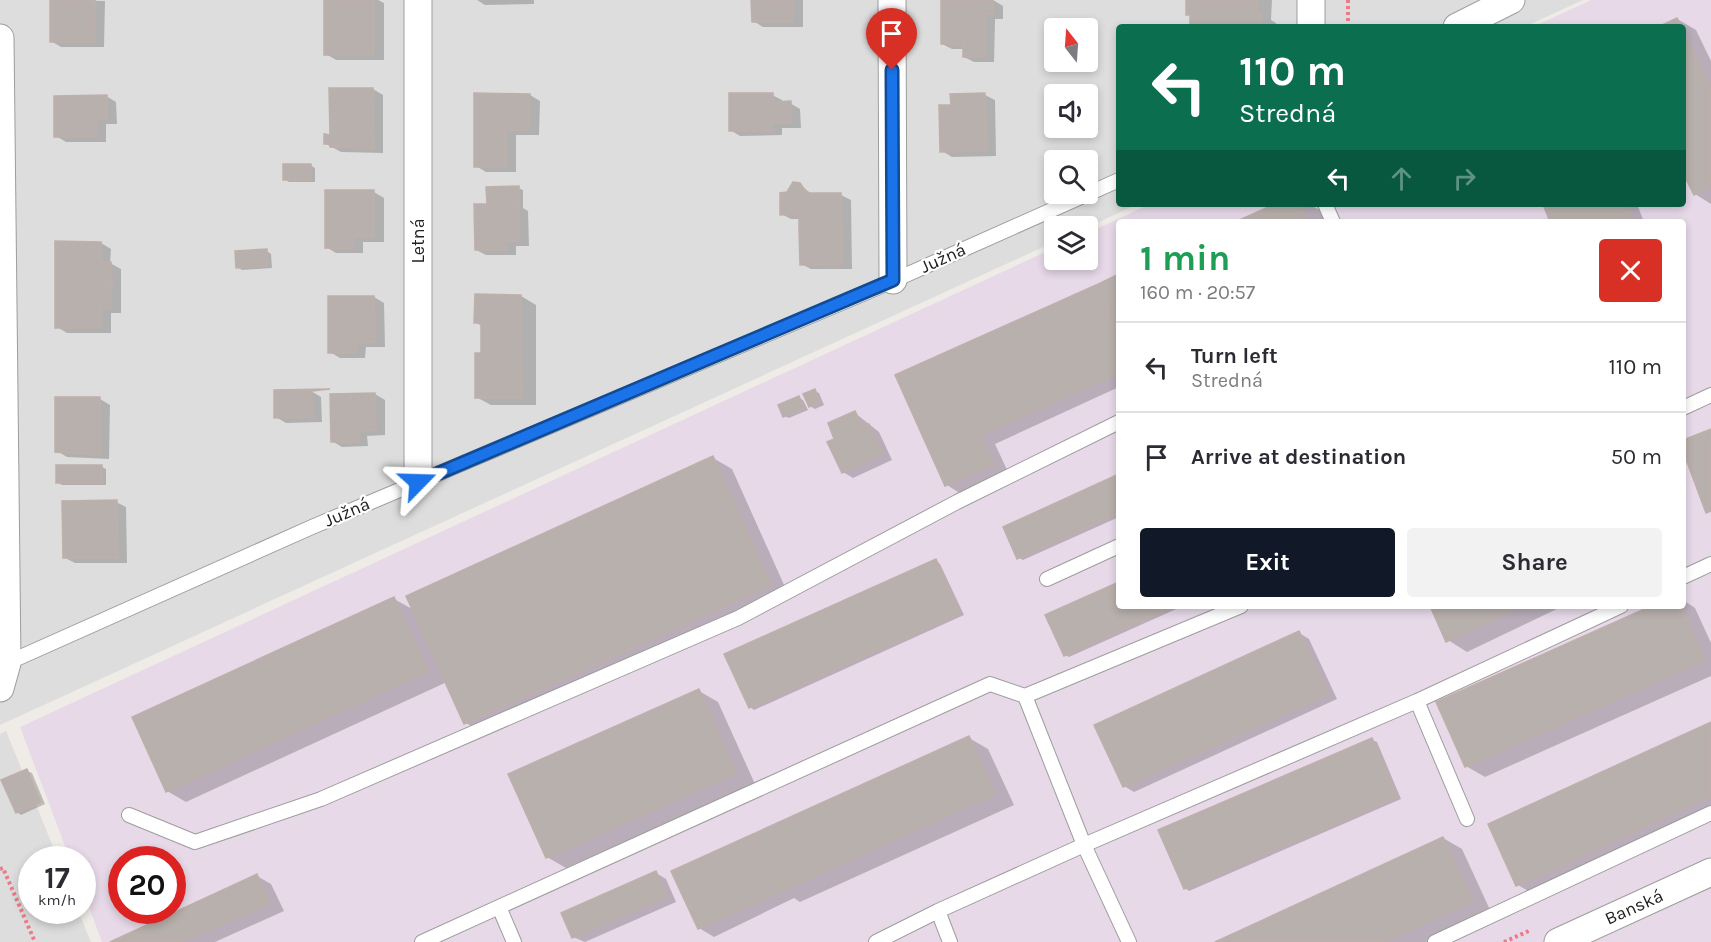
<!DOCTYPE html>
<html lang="en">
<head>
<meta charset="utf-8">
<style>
	:root { --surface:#fff; --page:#f2f2f3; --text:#2b2b33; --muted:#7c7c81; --line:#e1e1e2; --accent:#111827 }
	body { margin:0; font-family:Karla,sans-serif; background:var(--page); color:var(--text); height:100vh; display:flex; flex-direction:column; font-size:22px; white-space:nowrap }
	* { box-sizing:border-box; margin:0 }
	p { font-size:20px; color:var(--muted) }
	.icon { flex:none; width:33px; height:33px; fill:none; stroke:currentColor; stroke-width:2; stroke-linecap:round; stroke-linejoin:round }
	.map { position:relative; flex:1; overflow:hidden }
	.sheet { position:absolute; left:1116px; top:219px; width:570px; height:390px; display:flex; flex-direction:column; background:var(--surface); border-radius:6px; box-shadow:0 3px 9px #0003 }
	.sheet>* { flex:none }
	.hud { position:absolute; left:1116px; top:24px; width:570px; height:183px; border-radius:6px; box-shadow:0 3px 9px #0003; background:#0b6e4f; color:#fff; overflow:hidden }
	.needle { width:39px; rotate:343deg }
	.tools { position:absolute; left:1044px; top:18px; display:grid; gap:12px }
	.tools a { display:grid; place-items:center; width:54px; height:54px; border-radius:6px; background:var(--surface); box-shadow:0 3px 9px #0003; font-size:30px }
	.speed { position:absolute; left:18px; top:846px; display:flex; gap:12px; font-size:30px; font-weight:700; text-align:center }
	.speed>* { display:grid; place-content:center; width:78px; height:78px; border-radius:50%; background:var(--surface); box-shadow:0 3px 9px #0003; line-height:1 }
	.speed small { font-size:15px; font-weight:400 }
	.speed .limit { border:9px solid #d22; background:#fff; color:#111 }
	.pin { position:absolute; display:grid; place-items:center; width:51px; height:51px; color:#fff; margin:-62px -26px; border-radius:50% 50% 50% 0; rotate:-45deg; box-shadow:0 0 6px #0007 }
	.pin .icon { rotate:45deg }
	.me { position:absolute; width:66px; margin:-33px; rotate:68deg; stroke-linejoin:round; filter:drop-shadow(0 0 4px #0008) }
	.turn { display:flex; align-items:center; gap:21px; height:126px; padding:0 24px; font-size:27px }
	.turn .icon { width:78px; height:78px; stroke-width:2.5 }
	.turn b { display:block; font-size:42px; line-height:51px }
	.lanes { display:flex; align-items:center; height:57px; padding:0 24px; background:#0003; justify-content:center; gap:30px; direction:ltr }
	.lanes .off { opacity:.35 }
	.round { display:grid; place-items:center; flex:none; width:63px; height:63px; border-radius:6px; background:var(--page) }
	.summary { display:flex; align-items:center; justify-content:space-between; height:102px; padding:0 24px }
	h1 { font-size:36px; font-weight:700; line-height:45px; color:#1e9e55 }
	.cta { display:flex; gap:12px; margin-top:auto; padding:12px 24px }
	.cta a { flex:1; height:69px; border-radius:6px; background:var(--accent); color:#fff; font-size:24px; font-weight:700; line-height:69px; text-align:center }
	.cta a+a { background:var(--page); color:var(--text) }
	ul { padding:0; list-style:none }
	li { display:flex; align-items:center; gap:18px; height:90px; padding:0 24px; border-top:2px solid var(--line) }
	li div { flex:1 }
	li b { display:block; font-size:22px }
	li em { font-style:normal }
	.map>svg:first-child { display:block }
	.residential { fill:#ddd; fill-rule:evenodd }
	.industrial { fill:#e7d9e8; fill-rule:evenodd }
	.shadow { fill:#0003 }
	.building { fill:#b8b0ad; stroke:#bfafab; stroke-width:1.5 }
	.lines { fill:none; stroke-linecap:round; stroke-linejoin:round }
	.lane-casing { stroke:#9d9d9d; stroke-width:16 }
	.street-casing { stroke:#9d9d9d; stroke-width:29 }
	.path { stroke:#ec7b89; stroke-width:4; stroke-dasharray:3 3; stroke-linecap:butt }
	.lane { stroke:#fff; stroke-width:14 }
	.street { stroke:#fff; stroke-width:27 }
	.route-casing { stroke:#114b97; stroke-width:15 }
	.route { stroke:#1a73e8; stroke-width:10 }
	.labels { text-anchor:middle; stroke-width:4.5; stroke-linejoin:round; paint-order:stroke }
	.street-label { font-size:18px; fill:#202020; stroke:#fff }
</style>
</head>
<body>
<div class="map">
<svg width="1711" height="942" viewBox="0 0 1711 942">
	<rect width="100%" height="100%" fill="#efebe7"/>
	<path class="residential" d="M 0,0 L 1583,0 L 1524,27 L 1119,27 L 1119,204 L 1138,204 L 1088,227 L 1054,226 L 1054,242 L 0,725 ZM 1054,28 L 1088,28 L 1088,62 L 1054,62 ZM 1054,94 L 1088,94 L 1088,128 L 1054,128 ZM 1054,160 L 1088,160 L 1088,194 L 1054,194 Z
		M 6,731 L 58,859 L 32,860 L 32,910 L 78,911 L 91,942 L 0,942 L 0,734 Z"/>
	<path class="industrial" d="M 1591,0 L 1711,0 L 1711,942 L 102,942 L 83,891 L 82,860 L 70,859 L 20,727 L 1054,248 L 1054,260 L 1088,260 L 1088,233 L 1150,204 L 1683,204 L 1683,27 L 1533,27 ZM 1119,222 L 1683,222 L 1683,606 L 1119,606 ZM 122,860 L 172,860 L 172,910 L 122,910 Z"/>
	<path class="shadow" d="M 52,0 L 105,1 L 104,47 L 61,47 L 51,41 Z
		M 325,0 L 378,0 L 384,3 L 384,60 L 336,60 L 326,54 Z
		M 477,0 L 534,0 L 534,4 L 485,5 Z
		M 753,0 L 803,0 L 803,27 L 763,27 L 753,21 Z
		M 943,0 L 993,0 L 1003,6 L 1003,19 L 995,19 L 994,62 L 974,62 L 964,57 L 964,49 L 952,49 L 942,44 Z
		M 1188,0 L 1272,0 L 1271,20 L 1276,23 L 1276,27 L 1192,27 L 1192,16 L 1188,14 Z
		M 1677,19 L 1696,30 L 1711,61 L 1711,204 L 1695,194 L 1683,170 L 1683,27 L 1661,27 Z
		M 373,89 L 383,95 L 383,153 L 341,152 L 326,144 L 332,136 L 331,90 Z
		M 530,95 L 540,101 L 539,135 L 516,135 L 516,172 L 486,172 L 476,166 Z
		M 772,95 L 782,100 L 782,103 L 790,103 L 800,109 L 801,128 L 782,128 L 782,135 L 740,136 L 730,130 Z
		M 985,95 L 995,100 L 996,156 L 952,157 L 942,151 L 952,106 Z
		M 106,96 L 116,102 L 117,124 L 106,124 L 106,142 L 66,142 L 56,136 Z
		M 310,165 L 315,168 L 315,182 L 289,182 L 284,179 Z
		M 799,184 L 813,195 L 841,195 L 851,200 L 852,269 L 811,269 L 801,264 L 800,219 L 791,219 L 781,214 L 787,194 Z
		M 518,188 L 523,190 L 523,208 L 528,211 L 529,246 L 516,246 L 516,255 L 486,255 L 476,250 L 488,206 Z
		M 327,191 L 374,192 L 384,198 L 384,242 L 363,242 L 363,253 L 336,253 L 326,247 Z
		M 1278,204 L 1309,204 L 1321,211 L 1326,222 L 1239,222 Z
		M 1544,204 L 1637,204 L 1644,222 L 1551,222 Z
		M 101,243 L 111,249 L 110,263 L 121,269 L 121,313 L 111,313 L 111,333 L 67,333 L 57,327 Z
		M 267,251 L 271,254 L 272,268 L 242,270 L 237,267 Z
		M 1119,276 L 1119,387 L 995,444 L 1008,472 L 961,494 L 947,485 L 897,376 Z
		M 521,296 L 536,305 L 536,405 L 491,405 L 476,397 L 482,355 L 482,326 L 476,323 Z
		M 374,297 L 384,303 L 385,347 L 366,347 L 365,358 L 340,358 L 330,352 Z
		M 311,391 L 321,397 L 322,422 L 286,423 L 276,417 Z
		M 814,391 L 819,393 L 824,405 L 815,409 L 810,406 Z
		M 375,394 L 385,400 L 385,435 L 367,436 L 368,446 L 342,447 L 332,441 Z
		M 799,398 L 803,400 L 808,410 L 789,418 L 784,416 Z
		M 100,399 L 110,405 L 109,459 L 67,457 L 57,451 Z
		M 855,413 L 879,432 L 892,460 L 853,478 L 843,472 L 836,440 Z
		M 713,458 L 732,469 L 789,596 L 485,734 L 466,723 L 447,682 L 186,802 L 167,791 L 394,599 L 414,610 Z
		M 102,467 L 106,469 L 106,485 L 62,485 L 57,482 Z
		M 1119,476 L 1119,517 L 1023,560 L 1019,558 Z
		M 116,502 L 126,507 L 127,563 L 75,563 L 65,558 Z
		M 936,561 L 940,564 L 964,615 L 754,710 L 750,707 Z
		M 1119,584 L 1119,606 L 1183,606 L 1069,657 L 1065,655 Z
		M 1683,600 L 1695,608 L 1711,643 L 1711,676 L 1485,777 L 1466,766 L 1655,606 L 1683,606 Z
		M 1431,606 L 1563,606 L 1467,652 L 1448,640 Z
		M 1299,633 L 1309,639 L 1337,699 L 1134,792 L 1124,786 Z
		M 699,691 L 718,702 L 755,784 L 566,868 L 547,857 Z
		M 1711,723 L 1711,816 L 1537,896 L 1518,885 Z
		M 969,738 L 988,749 L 1014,805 L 800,902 L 794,898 L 714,937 L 699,928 Z
		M 1372,740 L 1377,742 L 1401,799 L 1189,891 L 1185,888 Z
		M 27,771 L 32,773 L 45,804 L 21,815 L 17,812 Z
		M 1443,838 L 1462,849 L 1491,912 L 1426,942 L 1219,942 Z
		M 656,873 L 666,879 L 676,902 L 585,942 L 573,937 Z
		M 257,876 L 271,884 L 284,911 L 215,942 L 111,942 Z"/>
	<path class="building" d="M 50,0 L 95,0 L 95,42 L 50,42 Z
		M 324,0 L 374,0 L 374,55 L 324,55 Z
		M 751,0 L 793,0 L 793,22 L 752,22 Z
		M 941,0 L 993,0 L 993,14 L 985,14 L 985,57 L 963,57 L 963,44 L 941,44 Z
		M 1186,0 L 1257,0 L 1257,12 L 1261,13 L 1261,27 L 1190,27 L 1190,15 L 1186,15 Z
		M 1677,18 L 1682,27 L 1658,27 Z
		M 1683,29 L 1711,88 L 1711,187 L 1694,195 L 1683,173 Z
		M 329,88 L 373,88 L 374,148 L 330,147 L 330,144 L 324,144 L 324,134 L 330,135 Z
		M 474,93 L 530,94 L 529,130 L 474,130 Z
		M 729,93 L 773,93 L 773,102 L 791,101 L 791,123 L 772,123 L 772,131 L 729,131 Z
		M 985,93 L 987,151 L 940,152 L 939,105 L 951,105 L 950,94 Z
		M 107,95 L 107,119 L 96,119 L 96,137 L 54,137 L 54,96 Z
		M 474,130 L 506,130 L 506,167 L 474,167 Z
		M 283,164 L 311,164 L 311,180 L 283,180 Z
		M 793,182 L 800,183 L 807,193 L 841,193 L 842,229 L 799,230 L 799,214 L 780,215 L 780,193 L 787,192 Z
		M 519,186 L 519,204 L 487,204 L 486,187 Z
		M 325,190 L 374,190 L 374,237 L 354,237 L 353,249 L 325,248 Z
		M 474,204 L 519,204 L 519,241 L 506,241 L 507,250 L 475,250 Z
		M 1275,204 L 1300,204 L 1308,222 L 1235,222 Z
		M 1543,204 L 1626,204 L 1634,222 L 1550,222 Z
		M 842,229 L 842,264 L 800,265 L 799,230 Z
		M 55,241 L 101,242 L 101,262 L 111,262 L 112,285 L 55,285 Z
		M 267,249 L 268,266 L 236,268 L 235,251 Z
		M 1119,274 L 1119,335 L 1096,285 Z
		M 55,285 L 112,285 L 111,308 L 101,308 L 101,328 L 55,328 Z
		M 1096,285 L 1119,335 L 1119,373 L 981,435 L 994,464 L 945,486 L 895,375 Z
		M 475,294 L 521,295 L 522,398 L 475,398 L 475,353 L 481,353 L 481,323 L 474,323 Z
		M 328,296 L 374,296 L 375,342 L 356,343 L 356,353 L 328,353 Z
		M 330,389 L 312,391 L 312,417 L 274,418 L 274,390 Z
		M 815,389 L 820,402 L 809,407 L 803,394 Z
		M 375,393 L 376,430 L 358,431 L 359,442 L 331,442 L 330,394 Z
		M 799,396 L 804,408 L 783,417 L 778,405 Z
		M 55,397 L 100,397 L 100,455 L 55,452 Z
		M 855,411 L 863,427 L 869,424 L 883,454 L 842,473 L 827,442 L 834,439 L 828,423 Z
		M 1711,429 L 1711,511 L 1706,513 L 1683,451 L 1683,440 Z
		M 713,456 L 771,585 L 464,724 L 406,596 Z
		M 56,465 L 102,465 L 102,483 L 56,483 Z
		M 1119,474 L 1119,513 L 1017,559 L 1003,527 Z
		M 117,500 L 118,558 L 63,558 L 62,501 Z
		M 936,559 L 960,613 L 749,708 L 724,654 Z
		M 1119,582 L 1119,606 L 1174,606 L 1064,656 L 1045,615 Z
		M 394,597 L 428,671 L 166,792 L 132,717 Z
		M 1430,606 L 1522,606 L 1446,642 Z
		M 1651,606 L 1681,606 L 1705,660 L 1465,767 L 1436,702 Z
		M 1299,631 L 1328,694 L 1123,787 L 1094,725 Z
		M 699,689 L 736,773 L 546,858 L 508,774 Z
		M 1711,722 L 1711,796 L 1516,886 L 1488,824 Z
		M 969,736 L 995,794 L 780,892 L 753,834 Z
		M 1372,738 L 1398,797 L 1184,889 L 1158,830 Z
		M 27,769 L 41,802 L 16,813 L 1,780 Z
		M 753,834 L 780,892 L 698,929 L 671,871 Z
		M 1443,837 L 1473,901 L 1384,942 L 1215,942 Z
		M 656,871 L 667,896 L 572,938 L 561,913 Z
		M 257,874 L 270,903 L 182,942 L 110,942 Z"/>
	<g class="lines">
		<defs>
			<path id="lane" d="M 1325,204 L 1333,222
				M 1683,408 L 1711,395
				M 1683,577 L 1711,564
				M 1047,579 L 1119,546
				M 7,663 L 312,527 L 870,291 L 1119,180
				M 1025,696 L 1084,845 L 1417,701 L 1467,819
				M 1417,701 L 1621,606
				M 129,815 L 195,842 L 321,799 L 738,618 L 957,502 L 1119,422
				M 499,907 L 514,942
				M 422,942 L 990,684 L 1025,696 L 1241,606
				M 876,942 L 938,911
				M 950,942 L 938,911 L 1084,845 L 1129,942
				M 1435,942 L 1711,813"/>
			<path id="street" d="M 892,0 L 893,280
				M 1311,27 L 1311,0
				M 1457,27 L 1511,0
				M 0,38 L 7,663 L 0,688
				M 418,481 L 418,0
				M 1558,942 L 1711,872"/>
		</defs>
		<use href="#lane" class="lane-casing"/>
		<use href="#street" class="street-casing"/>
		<path class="path" d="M 1348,0 L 1348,27
			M 0,869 L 3,868 L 35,942
			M 1504,942 L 1531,930"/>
		<use href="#lane" class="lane"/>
		<use href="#street" class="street"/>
	</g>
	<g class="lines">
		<defs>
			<path id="route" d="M 418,482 L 893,280 L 892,70"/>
		</defs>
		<use href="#route" class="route-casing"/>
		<use href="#route" class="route"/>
	</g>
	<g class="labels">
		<g class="street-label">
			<text transform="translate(418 241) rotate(-90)" y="6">Letná</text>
			<text transform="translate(943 258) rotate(-24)" y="6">Južná</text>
			<text transform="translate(347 512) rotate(-23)" y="6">Južná</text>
			<text transform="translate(1634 907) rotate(-24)" y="6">Banská</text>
		</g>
	</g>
</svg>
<div class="tools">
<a><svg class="needle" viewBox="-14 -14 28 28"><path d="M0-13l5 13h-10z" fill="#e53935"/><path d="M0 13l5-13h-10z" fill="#7c7c81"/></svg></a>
<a><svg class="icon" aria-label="sound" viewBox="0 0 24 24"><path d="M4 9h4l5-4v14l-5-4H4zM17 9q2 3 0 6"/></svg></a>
<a><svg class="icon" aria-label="search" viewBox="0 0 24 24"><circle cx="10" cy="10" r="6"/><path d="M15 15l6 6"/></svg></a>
<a><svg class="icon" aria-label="layers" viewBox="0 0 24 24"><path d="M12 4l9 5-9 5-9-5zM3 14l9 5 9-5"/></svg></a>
</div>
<div class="speed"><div>17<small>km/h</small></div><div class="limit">20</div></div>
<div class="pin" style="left:892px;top:70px;background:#d93025"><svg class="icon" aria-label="arrive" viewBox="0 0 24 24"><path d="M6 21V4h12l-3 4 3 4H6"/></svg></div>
<svg class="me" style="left:418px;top:482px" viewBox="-20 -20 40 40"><path d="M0-17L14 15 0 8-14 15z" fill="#1a73e8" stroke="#fff" stroke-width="4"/></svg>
<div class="hud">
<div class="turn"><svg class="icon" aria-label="left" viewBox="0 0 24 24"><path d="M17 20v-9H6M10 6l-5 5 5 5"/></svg><div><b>110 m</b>Stredná</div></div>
<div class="lanes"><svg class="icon" aria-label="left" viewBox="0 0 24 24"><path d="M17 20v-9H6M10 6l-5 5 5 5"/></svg><svg class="icon off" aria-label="ahead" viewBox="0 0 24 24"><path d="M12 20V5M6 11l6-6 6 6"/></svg><svg class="icon off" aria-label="right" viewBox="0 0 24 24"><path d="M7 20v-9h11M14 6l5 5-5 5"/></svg></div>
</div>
<section class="sheet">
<div class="summary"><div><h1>1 min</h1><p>160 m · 20:57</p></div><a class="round" style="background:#d93025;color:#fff"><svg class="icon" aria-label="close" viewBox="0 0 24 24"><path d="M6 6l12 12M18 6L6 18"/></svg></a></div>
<ul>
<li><svg class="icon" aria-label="left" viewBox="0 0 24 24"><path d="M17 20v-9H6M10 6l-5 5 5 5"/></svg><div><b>Turn left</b><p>Stredná</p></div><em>110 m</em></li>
<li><svg class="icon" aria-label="arrive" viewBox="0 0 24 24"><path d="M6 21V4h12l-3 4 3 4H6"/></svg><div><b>Arrive at destination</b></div><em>50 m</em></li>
</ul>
<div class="cta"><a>Exit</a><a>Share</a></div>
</section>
</div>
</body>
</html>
